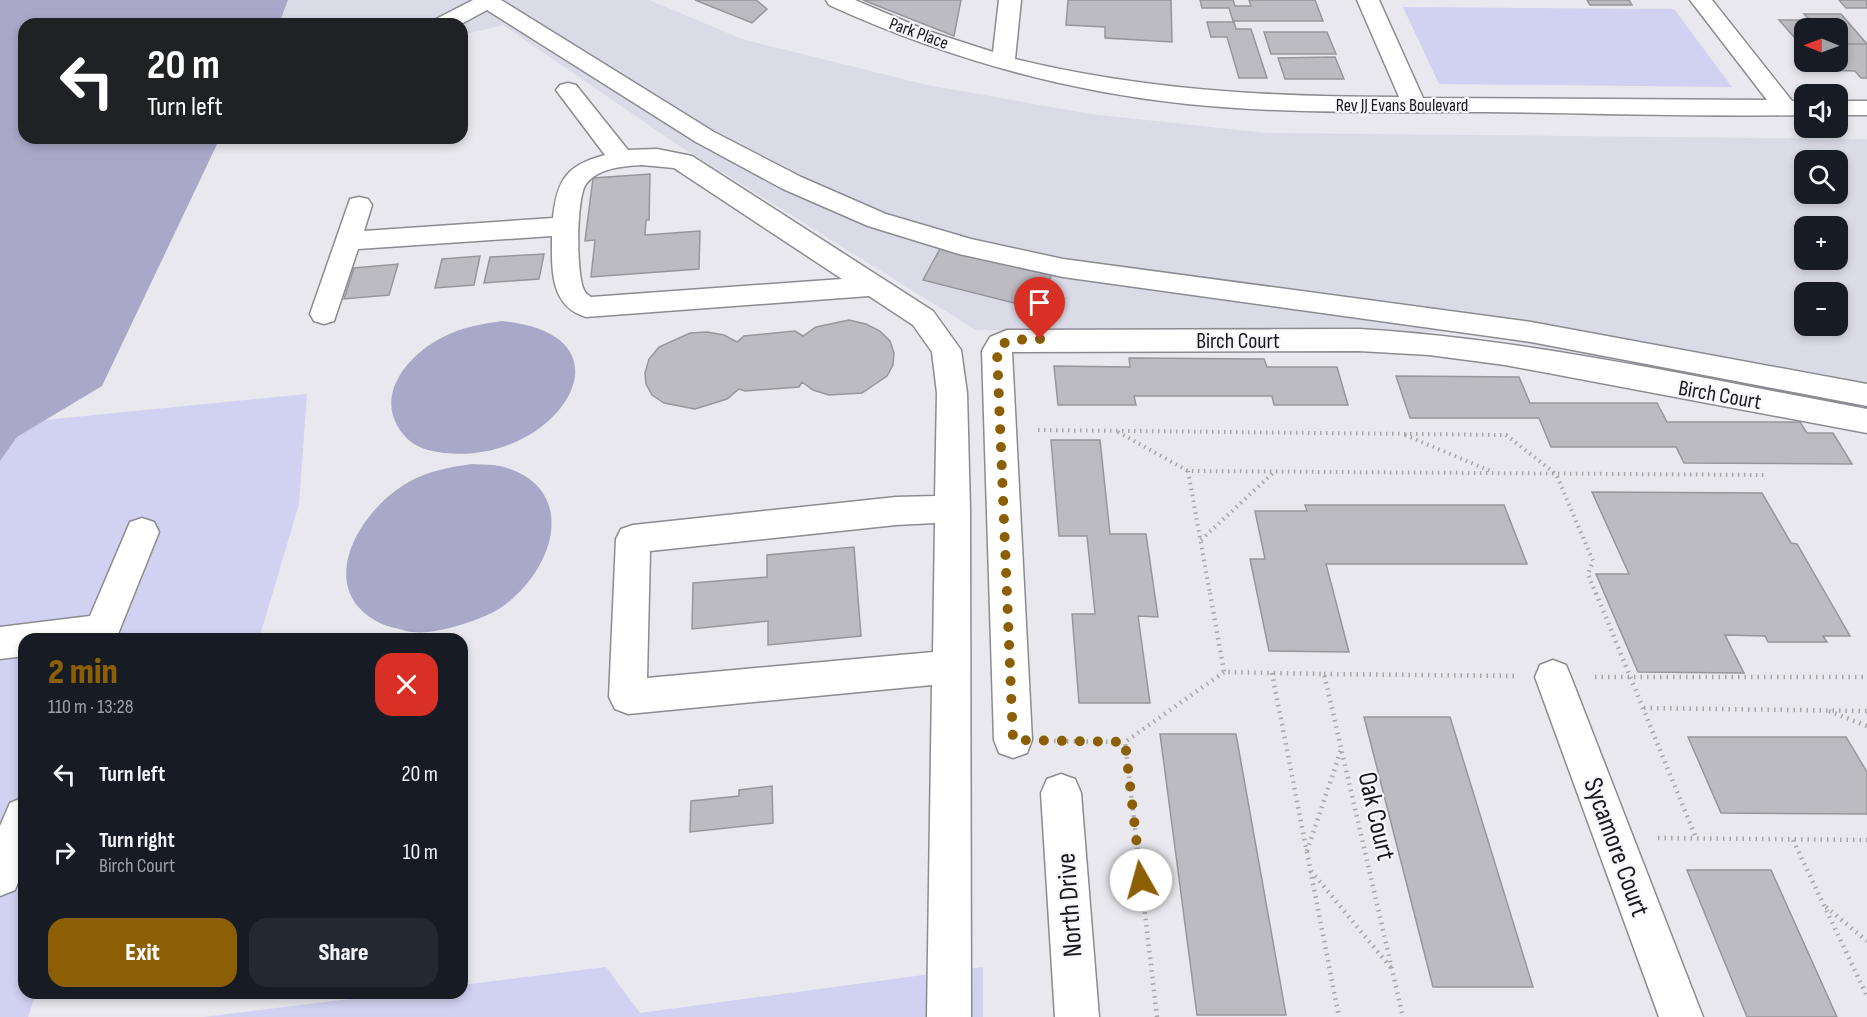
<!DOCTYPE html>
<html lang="en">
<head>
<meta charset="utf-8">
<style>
	:root { --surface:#171b24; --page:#242831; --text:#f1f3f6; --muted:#9ea1a6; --accent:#8c5f04 }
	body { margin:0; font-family:"Sofia Sans Condensed",sans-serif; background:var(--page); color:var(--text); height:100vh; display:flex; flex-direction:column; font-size:22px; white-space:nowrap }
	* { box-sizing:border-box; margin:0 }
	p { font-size:20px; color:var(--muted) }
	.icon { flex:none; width:33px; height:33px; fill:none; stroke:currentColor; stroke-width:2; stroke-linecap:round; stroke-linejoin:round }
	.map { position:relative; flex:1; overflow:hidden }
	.details { position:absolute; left:18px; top:633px; width:450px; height:366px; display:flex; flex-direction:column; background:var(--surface); border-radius:18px; box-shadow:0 3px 9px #0003 }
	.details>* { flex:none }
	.hud { position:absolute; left:18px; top:18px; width:450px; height:126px; border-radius:18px; box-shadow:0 3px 9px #0003; background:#202124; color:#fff; overflow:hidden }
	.needle { width:39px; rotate:271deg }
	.tools { position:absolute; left:1794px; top:18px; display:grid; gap:12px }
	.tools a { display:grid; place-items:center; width:54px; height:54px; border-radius:12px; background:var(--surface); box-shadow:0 3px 9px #0003; font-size:30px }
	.pin { position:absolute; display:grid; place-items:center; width:51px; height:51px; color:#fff; margin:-62px -26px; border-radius:50% 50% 50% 0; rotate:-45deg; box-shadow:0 0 6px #0007 }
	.pin .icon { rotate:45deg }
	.me { position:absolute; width:66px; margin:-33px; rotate:353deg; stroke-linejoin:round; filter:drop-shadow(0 0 4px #0008) }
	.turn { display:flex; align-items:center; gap:21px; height:126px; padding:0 30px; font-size:27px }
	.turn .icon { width:78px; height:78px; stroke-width:2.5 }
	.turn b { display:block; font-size:42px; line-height:51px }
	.round { display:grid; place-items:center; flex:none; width:63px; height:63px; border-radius:18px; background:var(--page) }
	.summary { display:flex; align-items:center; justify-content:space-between; height:102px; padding:0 30px }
	h1 { font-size:36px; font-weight:800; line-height:45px; color:var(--accent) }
	.action { display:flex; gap:12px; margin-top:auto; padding:12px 30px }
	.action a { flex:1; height:69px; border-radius:18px; background:var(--accent); color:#fff; font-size:24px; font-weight:800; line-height:69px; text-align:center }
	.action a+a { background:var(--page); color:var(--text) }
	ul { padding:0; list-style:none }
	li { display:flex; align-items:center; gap:18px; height:78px; padding:0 30px }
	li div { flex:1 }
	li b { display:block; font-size:22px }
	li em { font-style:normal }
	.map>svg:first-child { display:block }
	.built { fill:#dbdbe8; fill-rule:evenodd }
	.green { fill:#d1d1f1 }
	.water { fill:#a9a8c8 }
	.building { fill:#bbbbc1; stroke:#96969b; stroke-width:1.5 }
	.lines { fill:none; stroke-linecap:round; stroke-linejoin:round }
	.minor-casing { stroke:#8b8b91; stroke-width:3 }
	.path-far1 { stroke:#a6a6aa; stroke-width:4; stroke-dasharray:1.5 4.5; stroke-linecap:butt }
	.path { stroke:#a6a6aa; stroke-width:4.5; stroke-dasharray:1.5 5; stroke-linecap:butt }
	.minor { fill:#fff; fill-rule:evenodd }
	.route { stroke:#8c5f04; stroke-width:10; stroke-dasharray:0 18 }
	.labels { text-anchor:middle; stroke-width:4.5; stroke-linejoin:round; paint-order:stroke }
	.far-street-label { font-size:18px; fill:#19191b; stroke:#f6f6fc }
	.street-label { font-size:22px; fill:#19191b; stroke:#f6f6fc }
	.near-street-label { font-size:27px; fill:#19191b; stroke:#f6f6fc }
</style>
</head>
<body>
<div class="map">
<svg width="1867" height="1017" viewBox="0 0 1867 1017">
	<rect width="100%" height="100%" fill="#e8e8ee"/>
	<path class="built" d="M 288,0 L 649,0 L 742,39 L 927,85 L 1091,114 L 1266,133 L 1867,139 L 1867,406 L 1462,332 L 976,330 L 675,143 L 503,25 L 462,35 L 462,24 L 279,24 ZM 1804,160 L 1838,160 L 1838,194 L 1804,194 ZM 1804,226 L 1838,226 L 1838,260 L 1804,260 ZM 1804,292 L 1838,292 L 1838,326 L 1804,326 Z"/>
	<path class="green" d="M 1403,7 L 1674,9 L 1732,87 L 1439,84 Z
		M 307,394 L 299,504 L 259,639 L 24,639 L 24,993 L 36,993 L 28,1017 L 0,1017 L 0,461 L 17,437 L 45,420 Z
		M 606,967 L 640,1013 L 983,967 L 983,1017 L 204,1017 L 398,993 L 462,993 L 462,985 Z"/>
	<path class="water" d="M 0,0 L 288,0 L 279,24 L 24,24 L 24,138 L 220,138 L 102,386 L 17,437 L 0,461 Z
		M 502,321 C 650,335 547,479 428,450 C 415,447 403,437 397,425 C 377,389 413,351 445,336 C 463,327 482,324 502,321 Z
		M 472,464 C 482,465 494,464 504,467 C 575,488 557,560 512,599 C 498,612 478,620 460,625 C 444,630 423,635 406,631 C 398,628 387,627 380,623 C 312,589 360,510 407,483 C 427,471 450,467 472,464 Z"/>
	<path class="building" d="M 695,0 L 756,0 L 767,9 L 752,23 Z
		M 863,0 L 961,0 L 954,36 Z
		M 1068,0 L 1171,0 L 1172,42 L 1105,38 L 1105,27 L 1066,25 Z
		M 1200,0 L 1233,0 L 1235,6 L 1251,6 L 1249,0 L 1315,0 L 1323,21 L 1233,21 L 1229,8 L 1202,8 Z
		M 1587,0 L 1629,0 L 1632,5 L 1590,5 Z
		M 1839,0 L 1866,0 L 1867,8 L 1846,8 Z
		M 1804,14 L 1841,14 L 1867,44 L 1838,44 L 1838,28 L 1804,28 L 1804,37 L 1794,37 L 1779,20 L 1810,20 Z
		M 1207,22 L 1234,22 L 1236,29 L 1251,29 L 1267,78 L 1239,78 L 1227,37 L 1211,37 Z
		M 1264,32 L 1327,32 L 1336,54 L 1271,54 Z
		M 1838,44 L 1867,44 L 1867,78 L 1861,78 L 1855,71 L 1823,70 L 1815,62 L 1838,62 Z
		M 1335,57 L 1344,79 L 1285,79 L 1278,58 Z
		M 650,174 L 649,220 L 646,220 L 645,235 L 700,231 L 699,269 L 591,277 L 595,240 L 585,241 L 593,178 Z
		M 941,247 L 1052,273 L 1038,309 L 923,280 Z
		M 544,254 L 539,279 L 484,283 L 490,257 Z
		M 480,256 L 474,285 L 435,288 L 442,259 Z
		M 398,264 L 389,295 L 344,299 L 354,268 Z
		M 849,320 L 866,324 L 880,331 L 890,341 L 894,353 L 893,365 L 887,376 L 862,393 L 829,395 L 813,390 L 802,382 L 799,387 L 745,391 L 739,389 L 727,399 L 695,409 L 664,403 L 652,395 L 646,384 L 645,373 L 649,359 L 659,347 L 690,333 L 707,332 L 724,335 L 737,342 L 744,336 L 795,331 L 803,336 L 816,327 Z
		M 1129,358 L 1264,359 L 1267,367 L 1337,367 L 1348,405 L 1274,405 L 1272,396 L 1134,396 L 1136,405 L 1058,405 L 1054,366 L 1130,367 Z
		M 1396,376 L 1519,377 L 1530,403 L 1657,403 L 1667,422 L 1800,422 L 1807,433 L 1833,433 L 1852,464 L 1684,463 L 1676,447 L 1551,447 L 1539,418 L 1410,418 Z
		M 1051,440 L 1100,440 L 1110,534 L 1146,534 L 1158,617 L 1138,616 L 1150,703 L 1079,703 L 1072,614 L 1095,614 L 1087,536 L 1059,536 Z
		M 1592,492 L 1762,493 L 1791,543 L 1797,544 L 1850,636 L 1823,636 L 1827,642 L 1768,642 L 1765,636 L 1725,635 L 1744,673 L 1638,672 L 1596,574 L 1629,574 Z
		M 1305,505 L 1504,505 L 1527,564 L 1326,564 L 1349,652 L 1269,651 L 1250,559 L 1265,559 L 1255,511 L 1307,511 Z
		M 854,547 L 861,636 L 768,645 L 768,621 L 692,629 L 693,583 L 767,577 L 767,555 Z
		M 1364,717 L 1450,717 L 1533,987 L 1433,987 Z
		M 1160,734 L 1236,734 L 1286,1015 L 1197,1015 Z
		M 1688,737 L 1846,737 L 1867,772 L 1867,814 L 1721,813 Z
		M 772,786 L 773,823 L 690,832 L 691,801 L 739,796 L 739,790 Z
		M 1687,870 L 1771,870 L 1837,1017 L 1747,1017 Z"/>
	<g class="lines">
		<defs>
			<path id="minor" d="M 473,0 L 501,0 L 714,132 L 801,177 L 886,214 L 971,239 L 1063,259 L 1531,322 L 1867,384 L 1867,406 L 1531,342 L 1063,277 L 959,254 L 868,226 L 783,189 L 696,142 L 487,10 L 461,24 L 433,24 L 436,19 Z
				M 826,0 L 855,0 L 928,31 L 993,52 L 999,0 L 1021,0 L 1015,59 C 1142,90 1269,97 1399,97 L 1357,0 L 1379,0 L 1423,98 L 1767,100 L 1690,0 L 1712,0 L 1792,101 L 1804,101 L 1804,115 C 1699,117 1592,113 1486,112 C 1387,112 1286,114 1187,104 C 1063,91 943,57 829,5 Z
				M 568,83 L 576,85 L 628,150 L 657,149 L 692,156 L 933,311 L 961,350 L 967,393 L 970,509 L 971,1017 L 927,1017 L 932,685 L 628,714 L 615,709 L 609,697 L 616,539 L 621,529 L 633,525 L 896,497 L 935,496 L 937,393 L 932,352 L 913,325 L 869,296 L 586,317 C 549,306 552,268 552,236 L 358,249 L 334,321 L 324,324 L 314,321 L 310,314 L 350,199 L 359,197 L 368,199 L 372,205 L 364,231 L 553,218 C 557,179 567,165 605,155 L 556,90 L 560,85 ZM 642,165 L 674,168 L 842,279 L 591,297 C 588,295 585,293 584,290 C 576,275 576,198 586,184 C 598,168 623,166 642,165 ZM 935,523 L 933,652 L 647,678 L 650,551 L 896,525 Z
				M 1838,101 L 1867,101 L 1867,115 L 1838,115 Z
				M 1359,329 C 1530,339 1699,378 1867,409 L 1867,433 L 1505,365 L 1429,355 L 1359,351 L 1012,352 L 1032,740 L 1027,753 L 1013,758 L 999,753 L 994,740 L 982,351 L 990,337 L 1007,330 Z
				M 142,518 L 154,522 L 159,532 L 116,639 L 24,639 L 24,656 L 0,659 L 0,627 L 90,616 L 130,522 Z
				M 1553,660 L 1566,665 L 1571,677 L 1703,1017 L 1659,1017 L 1535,677 L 1540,665 Z
				M 1061,774 L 1075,779 L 1081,793 L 1099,1017 L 1055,1017 L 1041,793 L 1047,779 Z
				M 24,797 L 24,867 L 15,890 L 0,896 L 0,826 L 10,803 Z"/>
		</defs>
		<use href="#minor" class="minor-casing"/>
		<path class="path-far1" d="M 1038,430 L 1506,435 L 1556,474 L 1593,561 L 1588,574 L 1596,594
			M 1118,432 L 1188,471 L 1767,475
			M 1405,435 L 1493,472
			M 1188,471 L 1210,594
			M 1201,540 L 1274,472"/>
		<path class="path" d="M 1210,593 L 1224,672 L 1324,674 L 1403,1017
			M 1596,593 L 1696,838
			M 1272,673 L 1339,1017
			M 1324,674 L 1515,676
			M 1595,677 L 1867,677
			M 1644,708 L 1867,711
			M 1829,711 L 1867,726
			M 1054,741 L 1125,742
			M 1658,838 L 1867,840
			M 1793,840 L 1867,996
			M 1307,851 L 1341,750
			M 1311,871 L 1392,969
			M 1826,907 L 1867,941
			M 1157,1017 L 1125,742 L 1224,672"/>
		<use href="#minor" class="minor"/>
	</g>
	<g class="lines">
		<path class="route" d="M 1040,339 L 1011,340 L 1000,345 L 997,351 L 1013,740 L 1125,742 L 1141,880"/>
	</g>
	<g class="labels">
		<g class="far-street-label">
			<text transform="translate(919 33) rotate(20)" y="6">Park Place</text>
			<text x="1402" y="111">Rev JJ Evans Boulevard</text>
		</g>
		<g class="street-label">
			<text x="1238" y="348">Birch Court</text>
			<text transform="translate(1720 394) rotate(10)" y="8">Birch Court</text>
		</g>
		<g class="near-street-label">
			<text transform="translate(1377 816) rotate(77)" y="9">Oak Court</text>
			<text transform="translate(1617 847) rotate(70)" y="9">Sycamore Court</text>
			<text transform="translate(1069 905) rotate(-94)" y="9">North Drive</text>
		</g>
	</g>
</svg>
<div class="tools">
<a><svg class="needle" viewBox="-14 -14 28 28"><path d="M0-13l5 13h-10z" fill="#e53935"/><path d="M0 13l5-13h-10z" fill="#9ea1a6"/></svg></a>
<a><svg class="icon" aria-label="sound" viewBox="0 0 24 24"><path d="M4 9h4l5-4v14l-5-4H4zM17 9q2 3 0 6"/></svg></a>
<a><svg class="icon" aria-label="search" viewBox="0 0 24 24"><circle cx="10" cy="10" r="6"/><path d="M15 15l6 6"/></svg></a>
<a>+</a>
<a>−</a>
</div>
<div class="pin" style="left:1040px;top:339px;background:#d93025"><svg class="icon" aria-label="arrive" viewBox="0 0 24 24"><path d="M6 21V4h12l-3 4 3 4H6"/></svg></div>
<svg class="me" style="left:1141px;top:880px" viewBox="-20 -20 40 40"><circle r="19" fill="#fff"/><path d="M0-13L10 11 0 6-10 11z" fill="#8c5f04"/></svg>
<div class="hud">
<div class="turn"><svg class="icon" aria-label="left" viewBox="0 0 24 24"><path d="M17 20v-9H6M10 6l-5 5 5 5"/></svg><div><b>20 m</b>Turn left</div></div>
</div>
<section class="details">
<div class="summary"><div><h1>2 min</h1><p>110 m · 13:28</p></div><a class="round" style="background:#d93025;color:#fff"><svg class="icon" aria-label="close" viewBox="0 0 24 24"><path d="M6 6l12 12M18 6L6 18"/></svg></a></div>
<ul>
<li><svg class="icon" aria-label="left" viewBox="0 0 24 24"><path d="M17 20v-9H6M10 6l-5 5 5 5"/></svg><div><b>Turn left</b></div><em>20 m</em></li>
<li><svg class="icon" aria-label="right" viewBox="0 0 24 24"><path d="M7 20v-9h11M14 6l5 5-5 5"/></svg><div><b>Turn right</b><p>Birch Court</p></div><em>10 m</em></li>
</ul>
<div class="action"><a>Exit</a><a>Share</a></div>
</section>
</div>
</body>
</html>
